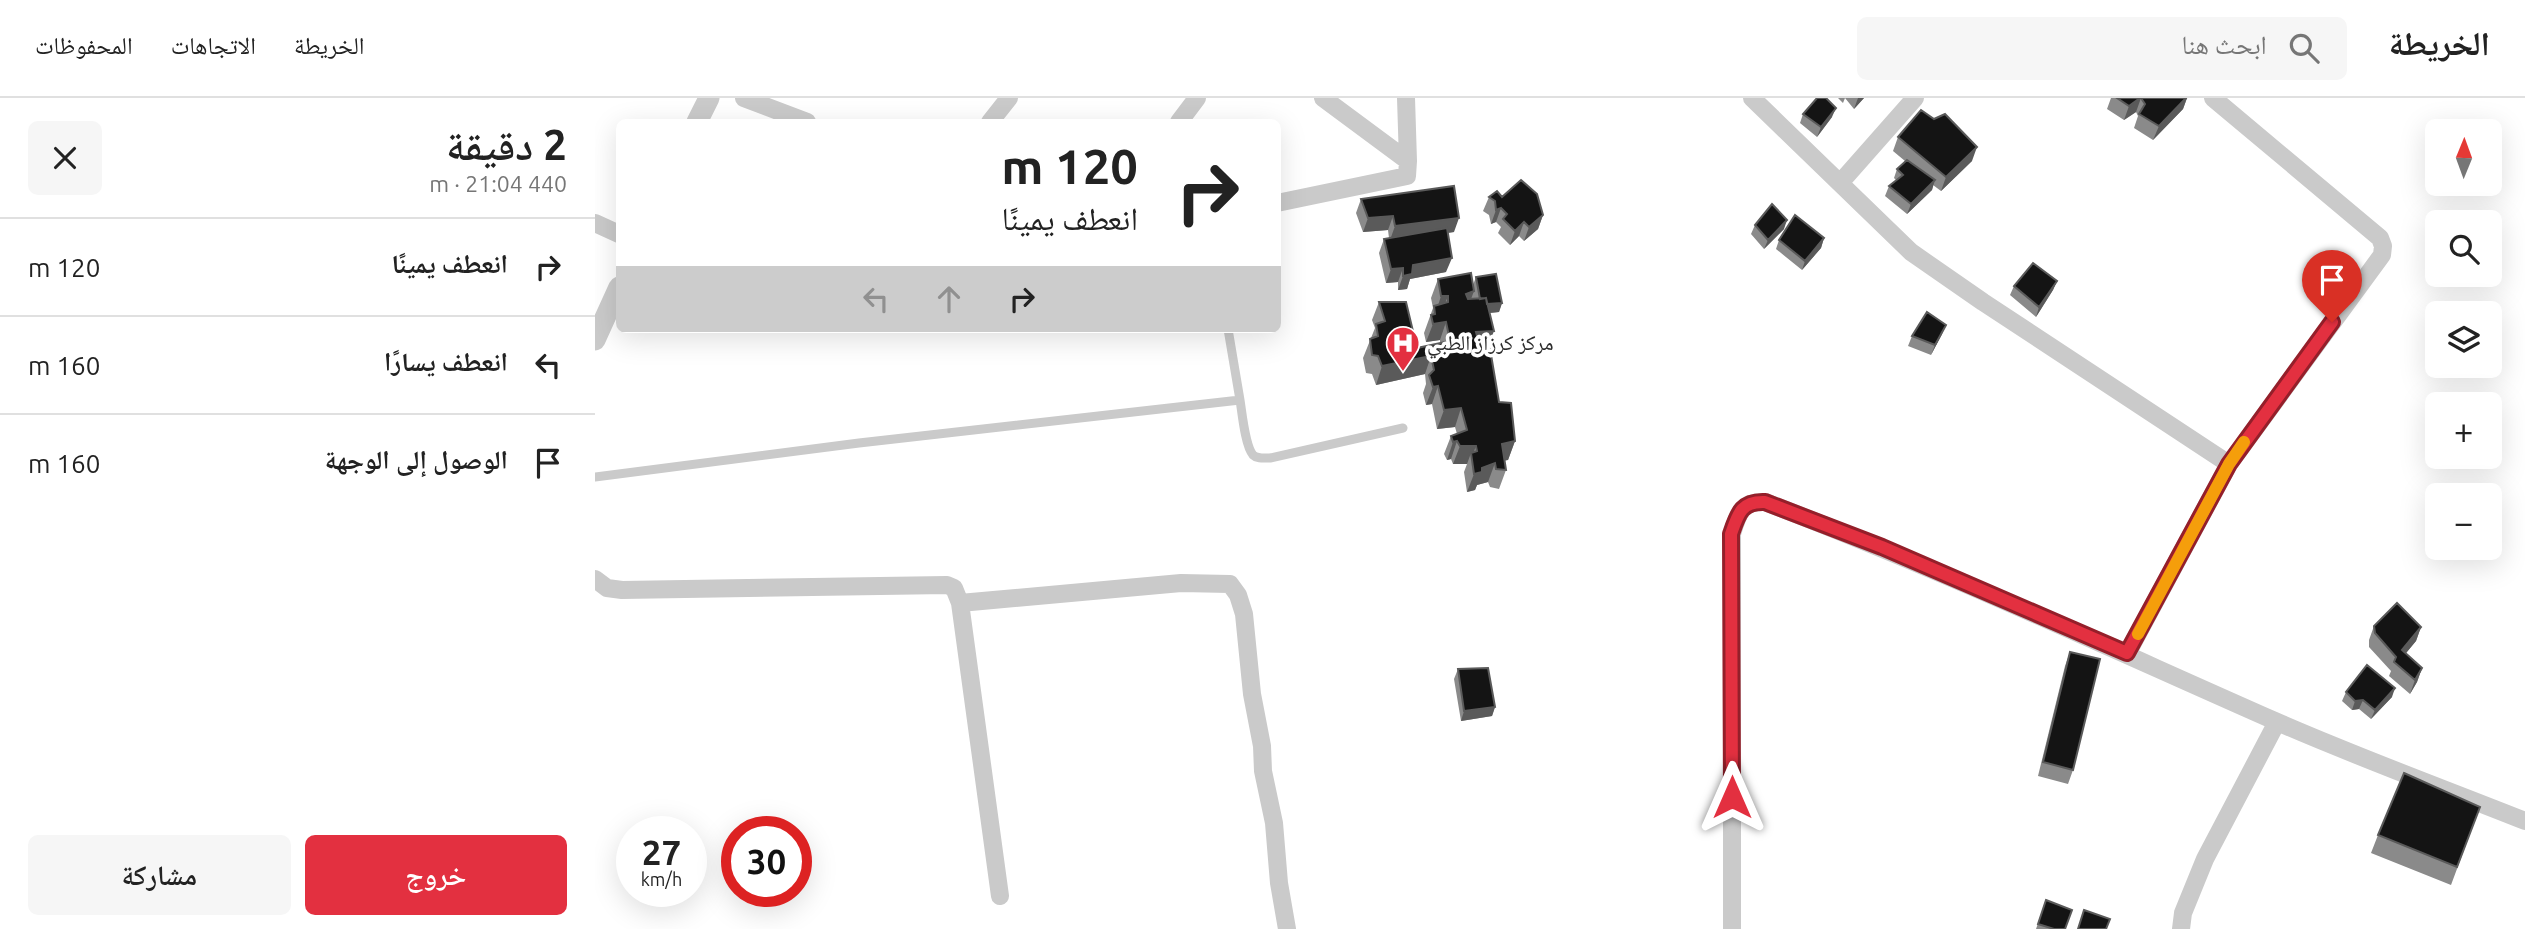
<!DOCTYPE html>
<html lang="ar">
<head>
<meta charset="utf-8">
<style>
	:root { --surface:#fff; --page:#f6f6f6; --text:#222; --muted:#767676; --line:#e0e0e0; --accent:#e33040 }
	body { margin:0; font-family:Ubuntu,"Noto Naskh Arabic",sans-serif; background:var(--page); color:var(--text); direction:rtl; height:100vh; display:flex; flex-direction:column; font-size:26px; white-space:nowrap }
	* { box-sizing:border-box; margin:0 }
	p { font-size:23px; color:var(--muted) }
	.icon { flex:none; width:38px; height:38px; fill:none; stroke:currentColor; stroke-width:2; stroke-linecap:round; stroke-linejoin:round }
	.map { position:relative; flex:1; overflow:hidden; direction:ltr }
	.sheet { display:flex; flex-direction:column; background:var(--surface); width:595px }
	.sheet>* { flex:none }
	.hud { position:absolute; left:21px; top:21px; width:665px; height:214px; border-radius:10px; box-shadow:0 7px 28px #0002; direction:rtl; background:#fff; color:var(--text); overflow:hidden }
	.needle { width:46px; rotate:1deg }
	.controls { position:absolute; left:1830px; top:21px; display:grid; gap:14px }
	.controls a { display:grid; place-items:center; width:77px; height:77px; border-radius:10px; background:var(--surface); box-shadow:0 7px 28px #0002; font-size:35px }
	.speed { position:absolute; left:21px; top:718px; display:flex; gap:14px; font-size:35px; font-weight:700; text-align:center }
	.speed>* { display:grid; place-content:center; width:91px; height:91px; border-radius:50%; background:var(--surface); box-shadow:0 7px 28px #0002; line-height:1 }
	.speed small { font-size:18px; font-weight:400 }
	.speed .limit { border:10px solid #d22; background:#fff; color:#111 }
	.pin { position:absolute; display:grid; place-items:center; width:60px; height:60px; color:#fff; margin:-72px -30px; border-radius:50% 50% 50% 0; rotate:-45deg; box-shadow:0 0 7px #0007 }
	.pin .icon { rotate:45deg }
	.me { position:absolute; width:77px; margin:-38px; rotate:0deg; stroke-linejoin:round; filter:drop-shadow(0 0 5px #0008) }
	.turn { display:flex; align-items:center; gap:24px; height:147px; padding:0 28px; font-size:32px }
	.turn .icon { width:91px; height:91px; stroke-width:2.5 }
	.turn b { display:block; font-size:49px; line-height:60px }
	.lanes { display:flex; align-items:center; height:66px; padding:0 28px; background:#0003; justify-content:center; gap:35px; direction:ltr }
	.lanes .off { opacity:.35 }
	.round { display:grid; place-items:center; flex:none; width:74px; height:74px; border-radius:10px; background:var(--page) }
	.head { display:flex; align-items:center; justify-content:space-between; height:119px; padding:0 28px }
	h1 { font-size:42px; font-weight:600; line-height:52px }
	.cta { display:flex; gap:14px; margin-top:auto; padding:14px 28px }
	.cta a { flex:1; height:80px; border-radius:10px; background:var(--accent); color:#fff; font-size:28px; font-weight:600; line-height:80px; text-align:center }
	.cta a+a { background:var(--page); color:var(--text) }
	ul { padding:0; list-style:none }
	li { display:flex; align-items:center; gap:21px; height:98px; padding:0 28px; border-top:2px solid var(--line) }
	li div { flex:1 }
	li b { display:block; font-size:26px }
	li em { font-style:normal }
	header { display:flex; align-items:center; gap:42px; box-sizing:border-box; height:98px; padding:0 35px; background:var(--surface); border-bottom:2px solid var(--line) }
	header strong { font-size:33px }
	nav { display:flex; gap:38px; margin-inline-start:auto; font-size:24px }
	.search { width:490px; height:63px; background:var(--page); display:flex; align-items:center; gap:18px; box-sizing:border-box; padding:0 24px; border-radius:10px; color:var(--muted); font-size:26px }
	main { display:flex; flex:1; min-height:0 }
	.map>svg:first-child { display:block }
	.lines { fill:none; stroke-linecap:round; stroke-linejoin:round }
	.service { stroke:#cacaca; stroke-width:9 }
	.minor { stroke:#cacaca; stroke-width:18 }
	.tertiary { stroke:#cacaca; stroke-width:21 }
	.wall { fill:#8a8a8a }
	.shaded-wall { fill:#5a5a5a }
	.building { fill:#141414; stroke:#5a5a5a; stroke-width:2 }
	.route-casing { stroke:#941f2a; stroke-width:18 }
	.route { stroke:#e33040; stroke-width:12 }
	.slow { stroke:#f59e0b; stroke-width:12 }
	.labels { text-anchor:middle; stroke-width:7; stroke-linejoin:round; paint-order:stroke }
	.poi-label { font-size:21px; fill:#2d2d2d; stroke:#fff; text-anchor:start }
</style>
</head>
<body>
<header>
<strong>الخريطة</strong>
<div class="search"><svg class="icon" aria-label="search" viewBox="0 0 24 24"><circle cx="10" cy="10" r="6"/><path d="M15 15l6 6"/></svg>ابحث هنا</div>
<nav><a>الخريطة</a><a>الاتجاهات</a><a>المحفوظات</a></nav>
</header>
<main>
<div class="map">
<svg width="1930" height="831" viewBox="0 0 1930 831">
	<rect width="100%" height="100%" fill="#fff"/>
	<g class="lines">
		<path class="service" d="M 633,231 L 645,302
			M 0,379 L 264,345 L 645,302 C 647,314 650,348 658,357 C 662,361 669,360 675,360 L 808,330"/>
		<path class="minor" d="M 149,0 L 212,24
			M 728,0 L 813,63
			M 1157,0 L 1316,154 L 1388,204 L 1634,366
			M 395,24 L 414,0
			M 584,24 L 602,0
			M 1245,85 L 1320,0
			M 682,105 L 812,78 L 813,63 L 811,0
			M 0,125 L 24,136
			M 0,481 L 12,490 L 27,492 L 352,487 L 359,490 L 365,505 L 405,798
			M 365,505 L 586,485 L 635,486 L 643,497 L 649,516 L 657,596 L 667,648 L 668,673 L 679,725 L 684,785 L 692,831
			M 1532,556 L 1634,366 L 1787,157 L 1788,148 L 1785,140 L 1618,0
			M 1137,831 L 1137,436 C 1143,416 1146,403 1170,404 C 1343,470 1510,548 1680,623 C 1762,659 1847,690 1930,723
			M 1586,831 L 1588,815 L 1610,761 L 1682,624"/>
		<path class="tertiary" d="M 102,24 L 114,0
			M 0,242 L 24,189"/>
	</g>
	<path class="wall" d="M 1243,0 L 1269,0 L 1259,11 L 1250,0 L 1248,5 Z
		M 1516,0 L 1592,0 L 1588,11 L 1558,42 L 1539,30 L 1543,18 L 1541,14 L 1529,22 L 1512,11 Z
		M 1208,16 L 1237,19 L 1222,39 L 1205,25 Z
		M 1303,39 L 1377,63 L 1346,93 L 1338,87 L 1337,92 L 1312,116 L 1290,98 L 1294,88 L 1301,82 L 1299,80 L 1302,71 L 1310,63 L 1298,53 Z
		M 894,99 L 907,99 L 948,117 L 943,131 L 929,143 L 924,138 L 915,147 L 903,135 L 906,129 L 901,124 L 896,126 L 894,117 L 888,113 Z
		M 766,101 L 859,134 L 853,135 L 851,174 L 815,181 L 812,191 L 803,192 L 803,184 L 791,185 L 784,155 L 789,141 L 794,140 L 793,132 L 768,134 L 761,115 Z
		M 1160,127 L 1189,131 L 1169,151 L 1156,136 Z
		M 1229,140 L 1226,150 L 1207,172 L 1181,151 L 1184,142 Z
		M 881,179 L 907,205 L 904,214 L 895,215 L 894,247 L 904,304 L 920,343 L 913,362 L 909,362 L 911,372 L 904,391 L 895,389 L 893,384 L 882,387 L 880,392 L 872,394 L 869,374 L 872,366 L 858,366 L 856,361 L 852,362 L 849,356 L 856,338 L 862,336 L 860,329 L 842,331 L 837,306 L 831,307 L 828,295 L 831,286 L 830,276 L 781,287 L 777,276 L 771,275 L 768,260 L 780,230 L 777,222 L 784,204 L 822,250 L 845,245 L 845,242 L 831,244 L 829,235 L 838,210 L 836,200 L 843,181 L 878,187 Z
		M 1462,183 L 1458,192 L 1441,219 L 1415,197 L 1419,188 Z
		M 1347,236 L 1336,257 L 1313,248 L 1317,238 Z
		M 1779,528 L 1826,529 L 1821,543 L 1811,555 L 1827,570 L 1822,584 L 1815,596 L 1794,578 L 1796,573 L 1774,549 L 1774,542 Z
		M 1475,554 L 1478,672 L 1473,686 L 1443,678 L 1470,568 Z
		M 863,571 L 900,609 L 897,618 L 866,623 L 859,581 Z
		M 1751,594 L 1797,599 L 1776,621 L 1764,611 L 1757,612 L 1747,603 Z
		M 1885,709 L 1856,787 L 1776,755 L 1783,737 Z
		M 1451,802 L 1470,831 L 1441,831 Z"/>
	<path class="shaded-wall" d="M 1263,0 L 1269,0 L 1259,11 Z
		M 1546,0 L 1541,14 L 1529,22 L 1534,8 Z
		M 1591,0 L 1592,0 L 1588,11 L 1558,42 L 1564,28 Z
		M 1241,10 L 1237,19 L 1222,39 L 1226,29 Z
		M 1382,49 L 1377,63 L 1346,93 L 1351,79 Z
		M 1340,82 L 1337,92 L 1312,116 L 1316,106 Z
		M 906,110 L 901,124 L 896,126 L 901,112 Z
		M 948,117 L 943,131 L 929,143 L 934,129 Z
		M 798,118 L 793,132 L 768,134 L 773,120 Z
		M 864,120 L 859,134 L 795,142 L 800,128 Z
		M 1192,122 L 1189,131 L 1169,151 L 1173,142 Z
		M 929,124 L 924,138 L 915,147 L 920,133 Z
		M 1229,140 L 1226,150 L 1207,172 L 1210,163 Z
		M 857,160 L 851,174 L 815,181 L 812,191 L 803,192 L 808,178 L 818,167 Z
		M 808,170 L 803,184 L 791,185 L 796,171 Z
		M 1462,183 L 1458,192 L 1441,219 L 1444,209 Z
		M 879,193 L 872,212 L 871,196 Z
		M 846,198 L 853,198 L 846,216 L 840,217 Z
		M 907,205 L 904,214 L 883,216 L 887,206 Z
		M 851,224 L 845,242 L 831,244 L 838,226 Z
		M 1351,227 L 1347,236 L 1336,257 L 1340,247 Z
		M 899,233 L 892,251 L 874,253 L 881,234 Z
		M 836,258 L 830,276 L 781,287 L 787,268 Z
		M 843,288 L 837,306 L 831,307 L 838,289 Z
		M 866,310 L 860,329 L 842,331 L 849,312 Z
		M 862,343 L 856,361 L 852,362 L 858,344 Z
		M 920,343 L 913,362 L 900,365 L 907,346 Z
		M 865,348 L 881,348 L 876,361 L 876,355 L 872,366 L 858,366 Z
		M 900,365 L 893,384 L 882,387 L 880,392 L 872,394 L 879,376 L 887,370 Z
		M 1826,529 L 1821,543 L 1802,566 L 1807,552 Z
		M 1827,570 L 1822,584 L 1815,596 L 1820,582 Z
		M 1800,590 L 1797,599 L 1776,621 L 1780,612 Z
		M 1768,602 L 1764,611 L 1757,612 L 1760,603 Z
		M 900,609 L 897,618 L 866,623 L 869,613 Z"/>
	<path class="building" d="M 1222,0 L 1231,0 L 1241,10 L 1226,29 L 1208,16 Z
		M 1522,0 L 1545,0 L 1534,8 Z
		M 1546,0 L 1591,0 L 1564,28 L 1544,16 L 1550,6 Z
		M 1326,12 L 1339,21 L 1350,16 L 1382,49 L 1351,79 L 1303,39 Z
		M 1312,62 L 1340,82 L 1316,106 L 1294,88 L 1308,77 L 1302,71 Z
		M 926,82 L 942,96 L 948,117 L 934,129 L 929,124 L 920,133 L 908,121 L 912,116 L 906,110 L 901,112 L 900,103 L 894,99 L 902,93 L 907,99 Z
		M 859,88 L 864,120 L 800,128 L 798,118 L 773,120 L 766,101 Z
		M 1177,106 L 1192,122 L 1173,142 L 1160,127 Z
		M 1200,117 L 1229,140 L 1210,163 L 1184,142 Z
		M 852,130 L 857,160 L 818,167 L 817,176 L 808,178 L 808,170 L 796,171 L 789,141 Z
		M 1438,165 L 1462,183 L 1444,209 L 1419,188 Z
		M 876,175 L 879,193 L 871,196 L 873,201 L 891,200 L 899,233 L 881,234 L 882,238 L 893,239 L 904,304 L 916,305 L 920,343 L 907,346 L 911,372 L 901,371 L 900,365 L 887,370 L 887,374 L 879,376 L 876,355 L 882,353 L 881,348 L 865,348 L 862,343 L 858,344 L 856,338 L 872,332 L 866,310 L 849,312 L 843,288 L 838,289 L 834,277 L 839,272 L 836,258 L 787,268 L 783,258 L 777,257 L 775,241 L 783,238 L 781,226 L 790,223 L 784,204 L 811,204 L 822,250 L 855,243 L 851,224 L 838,226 L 836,217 L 840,216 L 839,208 L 853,204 L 853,198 L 846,198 L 843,181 Z
		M 901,176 L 907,205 L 892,206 L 891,200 L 885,201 L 881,179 Z
		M 1332,214 L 1351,227 L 1340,247 L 1317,238 Z
		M 1802,505 L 1826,529 L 1807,552 L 1827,570 L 1820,582 L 1799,564 L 1801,559 L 1780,535 L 1779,528 Z
		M 1475,554 L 1505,561 L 1478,672 L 1448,664 Z
		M 1772,567 L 1800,590 L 1780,612 L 1768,602 L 1760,603 L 1751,594 Z
		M 893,570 L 900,609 L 869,613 L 863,571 Z
		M 1809,675 L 1885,709 L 1862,769 L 1783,737 Z
		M 1451,802 L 1477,812 L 1470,831 L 1459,831 L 1443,826 Z
		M 1489,812 L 1515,821 L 1511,831 L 1483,831 Z"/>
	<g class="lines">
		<defs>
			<path id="route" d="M 1137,699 L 1136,436 C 1143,416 1146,403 1170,404 L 1287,449 L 1532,555 L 1634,366 L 1737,224"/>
		</defs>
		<use href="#route" class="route-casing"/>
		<use href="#route" class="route"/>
		<path class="slow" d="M 1543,536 L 1634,366 L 1649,344"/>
	</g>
	<defs>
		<symbol id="hospital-pin" viewBox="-11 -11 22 30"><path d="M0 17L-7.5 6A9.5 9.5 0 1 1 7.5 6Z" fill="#e33040" stroke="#fff"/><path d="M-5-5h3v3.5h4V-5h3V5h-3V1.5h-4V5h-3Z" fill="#fff"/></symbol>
	</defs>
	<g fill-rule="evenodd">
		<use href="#hospital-pin" x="789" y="226" width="38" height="52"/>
	</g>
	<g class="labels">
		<g class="poi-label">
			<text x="832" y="252">مركز كرزاز الطبي</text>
		</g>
	</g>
</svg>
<div class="controls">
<a><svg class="needle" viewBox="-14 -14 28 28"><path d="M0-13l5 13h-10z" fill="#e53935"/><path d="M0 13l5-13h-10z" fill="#767676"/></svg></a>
<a><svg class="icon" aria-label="search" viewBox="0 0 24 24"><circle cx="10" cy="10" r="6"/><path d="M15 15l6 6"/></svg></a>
<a><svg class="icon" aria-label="layers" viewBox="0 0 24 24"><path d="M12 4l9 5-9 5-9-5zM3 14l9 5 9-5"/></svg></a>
<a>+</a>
<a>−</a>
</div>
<div class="speed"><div>27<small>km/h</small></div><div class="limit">30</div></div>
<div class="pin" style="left:1737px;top:224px;background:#d93025"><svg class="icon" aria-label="arrive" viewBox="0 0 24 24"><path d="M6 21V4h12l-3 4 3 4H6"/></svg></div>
<svg class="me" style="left:1137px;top:699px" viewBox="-20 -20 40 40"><path d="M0-17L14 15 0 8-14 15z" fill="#e33040" stroke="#fff" stroke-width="4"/></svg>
<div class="hud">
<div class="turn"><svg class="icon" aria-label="right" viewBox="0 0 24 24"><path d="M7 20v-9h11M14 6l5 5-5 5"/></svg><div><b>120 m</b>انعطف يمينًا</div></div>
<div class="lanes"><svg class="icon off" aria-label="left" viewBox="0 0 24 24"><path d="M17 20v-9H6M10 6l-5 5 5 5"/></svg><svg class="icon off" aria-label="ahead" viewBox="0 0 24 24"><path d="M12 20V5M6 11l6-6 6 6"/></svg><svg class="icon" aria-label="right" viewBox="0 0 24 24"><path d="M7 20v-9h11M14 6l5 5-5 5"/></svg></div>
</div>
</div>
<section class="sheet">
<div class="head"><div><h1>2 دقيقة</h1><p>440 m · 21:04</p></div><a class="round"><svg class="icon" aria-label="close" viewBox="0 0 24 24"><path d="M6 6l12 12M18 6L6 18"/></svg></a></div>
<ul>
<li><svg class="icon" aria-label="right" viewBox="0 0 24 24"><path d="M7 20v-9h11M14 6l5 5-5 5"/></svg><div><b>انعطف يمينًا</b></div><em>120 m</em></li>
<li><svg class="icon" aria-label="left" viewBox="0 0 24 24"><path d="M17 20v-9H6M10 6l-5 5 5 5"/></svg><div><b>انعطف يسارًا</b></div><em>160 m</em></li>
<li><svg class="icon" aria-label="arrive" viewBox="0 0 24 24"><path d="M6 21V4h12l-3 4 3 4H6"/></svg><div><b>الوصول إلى الوجهة</b></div><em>160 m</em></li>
</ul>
<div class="cta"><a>خروج</a><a>مشاركة</a></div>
</section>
</main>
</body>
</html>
